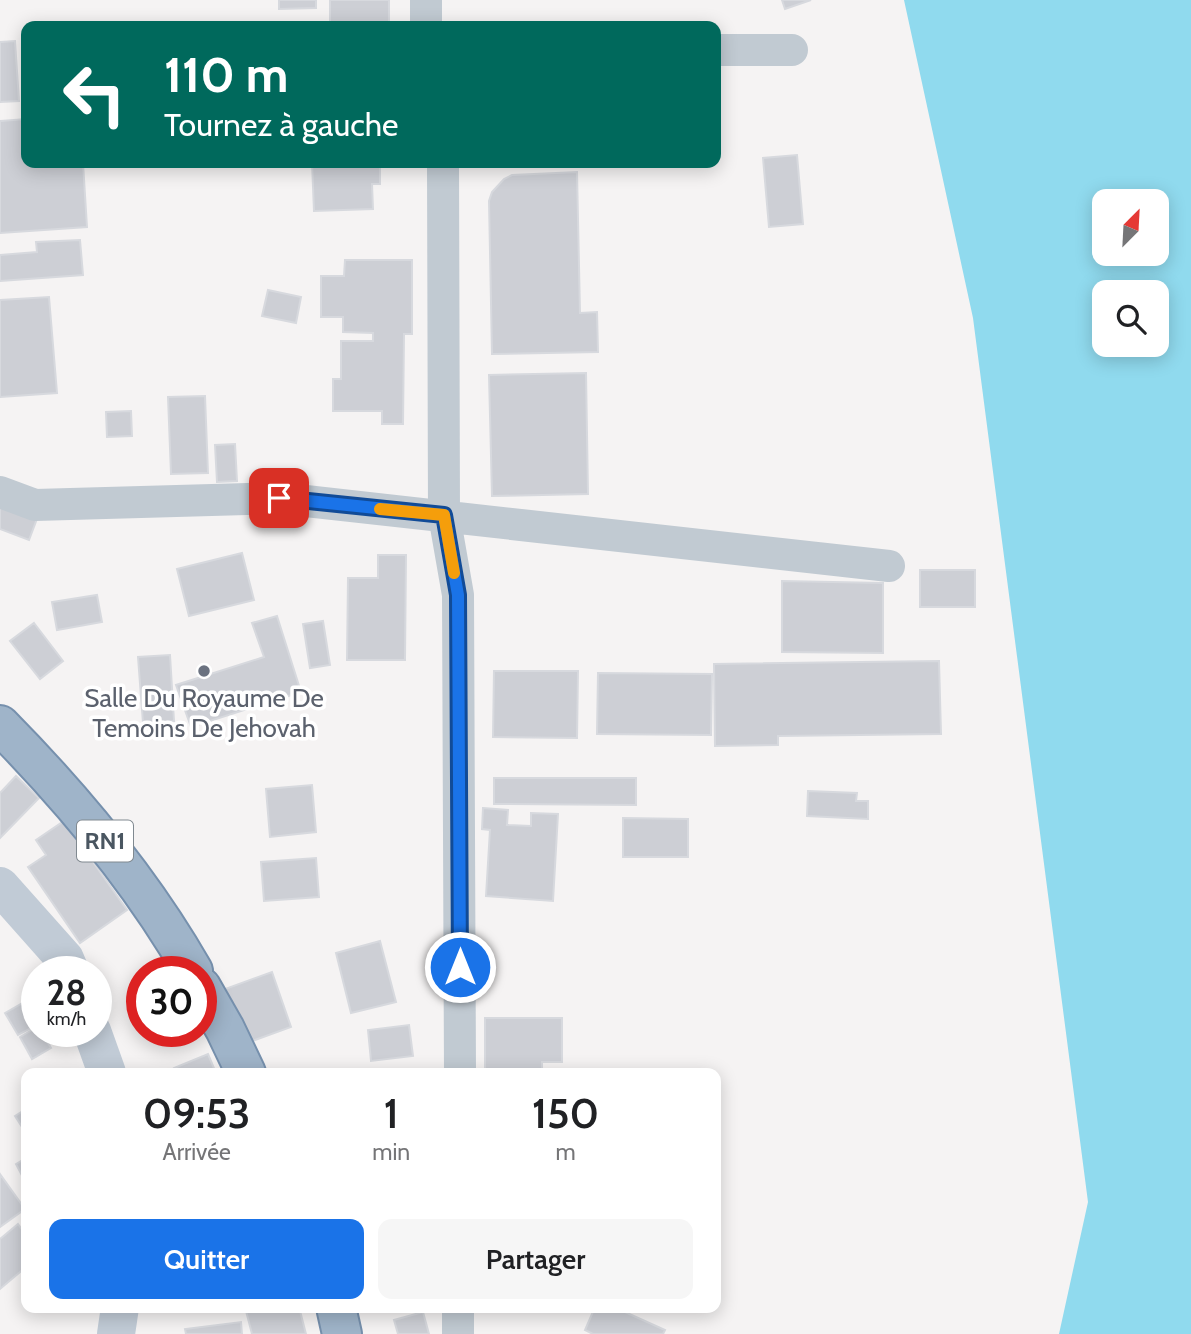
<!DOCTYPE html>
<html lang="fr">
<head>
<meta charset="utf-8">
<style>
	:root { --surface:#fff; --page:#f6f6f6; --text:#202124; --muted:#757577; --accent:#1a73e8 }
	body { margin:0; font-family:Cabin,sans-serif; background:var(--page); color:var(--text); height:100vh; display:flex; flex-direction:column; font-size:26px; white-space:nowrap }
	* { box-sizing:border-box; margin:0 }
	p { font-size:23px; color:var(--muted) }
	.icon { flex:none; width:38px; height:38px; fill:none; stroke:currentColor; stroke-width:2; stroke-linecap:round; stroke-linejoin:round }
	.map { position:relative; flex:1; overflow:hidden }
	.side { position:absolute; left:21px; top:1068px; width:700px; height:245px; display:flex; flex-direction:column; background:var(--surface); border-radius:14px; box-shadow:0 4px 18px #0003 }
	.side>* { flex:none }
	.top-card { position:absolute; left:21px; top:21px; width:700px; height:147px; border-radius:14px; box-shadow:0 4px 18px #0003; background:#00695c; color:#fff; overflow:hidden }
	.needle { width:46px; rotate:24deg }
	.controls { position:absolute; left:1092px; top:189px; display:grid; gap:14px }
	.controls a { display:grid; place-items:center; width:77px; height:77px; border-radius:14px; background:var(--surface); box-shadow:0 4px 18px #0003; font-size:35px }
	.speed { position:absolute; left:21px; top:956px; display:flex; gap:14px; font-size:35px; font-weight:700; text-align:center }
	.speed>* { display:grid; place-content:center; width:91px; height:91px; border-radius:50%; background:var(--surface); box-shadow:0 4px 18px #0003; line-height:1 }
	.speed small { font-size:18px; font-weight:400 }
	.speed .limit { border:10px solid #d22; background:#fff; color:#111 }
	.pin { position:absolute; display:grid; place-items:center; width:60px; height:60px; color:#fff; margin:-30px; border-radius:14px; box-shadow:0 4px 10px #0006 }
	.me { position:absolute; width:77px; margin:-38px; rotate:0deg; stroke-linejoin:round; filter:drop-shadow(0 0 5px #0008) }
	.turn { display:flex; align-items:center; gap:24px; height:147px; padding:0 28px; font-size:32px }
	.turn .icon { width:91px; height:91px; stroke-width:2.5 }
	.turn b { display:block; font-size:49px; line-height:60px }
	.eta { display:flex; justify-content:space-evenly; align-items:center; height:119px; text-align:center }
	.eta b { font-size:42px; font-weight:600; line-height:49px }
	.action { display:flex; gap:14px; margin-top:auto; padding:14px 28px }
	.action a { flex:1; height:80px; border-radius:14px; background:var(--accent); color:#fff; font-size:28px; font-weight:600; line-height:80px; text-align:center }
	.action a+a { background:var(--page); color:var(--text) }
	.map>svg:first-child { display:block }
	.water { fill:#90daee; fill-rule:evenodd }
	.building { fill:#cdcfd5; stroke:#d7d9de; stroke-width:2 }
	.lines { fill:none; stroke-linecap:round; stroke-linejoin:round }
	.trunk-casing { stroke:#7690ad; stroke-width:42 }
	.minor { stroke:#c1cad2; stroke-width:32 }
	.secondary { stroke:#c1cbd6; stroke-width:38 }
	.trunk { stroke:#9fb4c9; stroke-width:38 }
	.route-casing { stroke:#114b97; stroke-width:18 }
	.route { stroke:#1a73e8; stroke-width:12 }
	.slow { stroke:#f59e0b; stroke-width:12 }
	.worship-dot { fill:#6b7280; stroke:#fff; stroke-width:2.5 }
	.labels { text-anchor:middle; stroke-width:7; stroke-linejoin:round; paint-order:stroke }
	.shield { fill:#fff; stroke:#808990; stroke-width:2 }
	.shield-label { font-size:24px; font-weight:bold; fill:#4a5661 }
	.worship-label { font-size:26px; fill:#5b616d; stroke:#fff }
</style>
</head>
<body>
<div class="map">
<svg width="1191" height="1334" viewBox="0 0 1191 1334">
	<rect width="100%" height="100%" fill="#f5f3f3"/>
	<path class="water" d="M 904,0 L 1191,0 L 1191,1334 L 1059,1334 L 1088,1202 L 973,318 ZM 1104,201 L 1157,201 L 1157,254 L 1104,254 ZM 1104,292 L 1157,292 L 1157,345 L 1104,345 Z"/>
	<path class="building" d="M 279,0 L 316,0 L 316,8 L 279,9 Z
		M 330,0 L 389,0 L 389,26 L 330,26 Z
		M 782,0 L 811,0 L 785,9 Z
		M 15,41 L 19,101 L 0,102 L 0,42 Z
		M 26,119 L 26,163 L 83,163 L 87,227 L 0,233 L 0,121 Z
		M 797,155 L 803,224 L 769,227 L 763,158 Z
		M 312,163 L 380,163 L 380,184 L 372,184 L 373,209 L 314,211 Z
		M 577,172 L 580,313 L 597,312 L 598,352 L 492,354 L 489,201 L 492,192 L 504,179 L 512,175 Z
		M 80,240 L 83,275 L 0,281 L 0,255 L 37,252 L 36,242 Z
		M 345,260 L 412,260 L 412,334 L 404,334 L 403,424 L 382,424 L 382,411 L 333,411 L 333,379 L 341,379 L 341,341 L 373,341 L 373,333 L 343,332 L 343,317 L 321,317 L 321,276 L 344,276 Z
		M 268,290 L 301,297 L 296,323 L 262,316 Z
		M 49,297 L 57,393 L 0,397 L 0,300 Z
		M 586,373 L 588,494 L 492,496 L 489,375 Z
		M 205,396 L 208,473 L 171,474 L 168,397 Z
		M 131,411 L 132,436 L 107,437 L 106,412 Z
		M 235,444 L 237,481 L 217,482 L 215,445 Z
		M 0,502 L 38,516 L 29,540 L 0,529 Z
		M 242,553 L 254,600 L 189,616 L 177,569 Z
		M 378,555 L 406,555 L 405,660 L 347,660 L 348,578 L 378,578 Z
		M 920,570 L 975,570 L 975,607 L 920,607 Z
		M 782,581 L 883,583 L 883,653 L 782,652 Z
		M 97,595 L 102,622 L 57,630 L 52,602 Z
		M 277,616 L 301,692 L 191,727 L 176,685 L 264,657 L 252,623 Z
		M 323,621 L 330,665 L 310,668 L 303,624 Z
		M 34,623 L 63,661 L 40,679 L 10,641 Z
		M 170,655 L 174,721 L 143,723 L 138,657 Z
		M 939,661 L 941,734 L 778,736 L 778,745 L 715,746 L 714,664 Z
		M 494,671 L 578,671 L 577,738 L 493,737 Z
		M 598,673 L 712,674 L 711,735 L 597,734 Z
		M 16,776 L 39,798 L 0,838 L 0,793 Z
		M 494,778 L 636,778 L 636,805 L 494,804 Z
		M 312,785 L 316,832 L 270,837 L 266,789 Z
		M 808,791 L 857,793 L 856,801 L 868,801 L 868,819 L 807,816 Z
		M 483,808 L 508,810 L 507,825 L 531,826 L 531,813 L 558,814 L 553,901 L 486,896 L 490,830 L 482,829 Z
		M 623,818 L 688,819 L 688,857 L 623,857 Z
		M 64,821 L 127,910 L 80,943 L 28,867 L 46,855 L 36,840 Z
		M 316,858 L 319,897 L 264,901 L 261,862 Z
		M 380,941 L 396,1002 L 351,1013 L 336,953 Z
		M 272,972 L 291,1027 L 244,1044 L 225,989 Z
		M 28,1000 L 37,1017 L 37,1025 L 18,1035 L 5,1013 Z
		M 485,1018 L 562,1018 L 562,1062 L 542,1062 L 542,1073 L 485,1073 Z
		M 409,1025 L 413,1056 L 371,1061 L 368,1030 Z
		M 37,1027 L 37,1031 L 41,1031 L 51,1048 L 32,1059 L 20,1037 Z
		M 208,1054 L 216,1073 L 176,1073 L 174,1068 Z
		M 26,1109 L 26,1133 L 15,1116 Z
		M 26,1158 L 26,1183 L 16,1164 Z
		M 0,1174 L 25,1209 L 0,1227 Z
		M 18,1224 L 26,1235 L 26,1267 L 0,1289 L 0,1239 Z
		M 245,1307 L 299,1307 L 306,1334 L 252,1334 Z
		M 595,1307 L 614,1307 L 665,1330 L 663,1334 L 593,1334 L 585,1330 Z
		M 423,1312 L 429,1334 L 398,1334 L 394,1320 Z
		M 241,1322 L 242,1334 L 186,1334 L 185,1329 Z"/>
	<g class="lines">
		<defs>
			<path id="trunk" d="M 0,725 C 74,800 141,880 193,971
				M 201,987 L 225,1029 L 246,1073
				M 336,1307 L 342,1334"/>
		</defs>
		<use href="#trunk" class="trunk-casing"/>
		<path class="minor" d="M 426,26 L 426,0
			M 716,50 L 792,50
			M 443,163 L 444,515 L 458,595 L 460,1073
			M 0,492 L 35,505 L 279,498 L 889,566
			M 458,1334 L 458,1307"/>
		<path class="secondary" d="M 0,886 L 65,959 L 70,971
			M 92,1031 L 107,1073
			M 116,1334 L 120,1307"/>
		<use href="#trunk" class="trunk"/>
	</g>
	<g class="lines">
		<defs>
			<path id="route" d="M 279,498 L 444,515 L 458,595 L 460,967"/>
		</defs>
		<use href="#route" class="route-casing"/>
		<use href="#route" class="route"/>
		<path class="slow" d="M 380,509 L 444,515 L 454,573"/>
	</g>
	<circle class="worship-dot" cx="204" cy="671" r="7"/>
	<g class="labels">
		<rect class="shield" x="77" y="820.5" width="56" height="41" rx="5"/>
		<g class="shield-label">
			<text x="105" y="849">RN1</text>
		</g>
		<g class="worship-label">
			<text x="204" y="707">Salle Du Royaume De<tspan x="204" dy="30">Temoins De Jehovah</tspan></text>
		</g>
	</g>
</svg>
<div class="controls">
<a><svg class="needle" viewBox="-14 -14 28 28"><path d="M0-13l5 13h-10z" fill="#e53935"/><path d="M0 13l5-13h-10z" fill="#757577"/></svg></a>
<a><svg class="icon" aria-label="search" viewBox="0 0 24 24"><circle cx="10" cy="10" r="6"/><path d="M15 15l6 6"/></svg></a>
</div>
<div class="speed"><div>28<small>km/h</small></div><div class="limit">30</div></div>
<div class="pin" style="left:279px;top:498px;background:#d93025"><svg class="icon" aria-label="arrive" viewBox="0 0 24 24"><path d="M6 21V4h12l-3 4 3 4H6"/></svg></div>
<svg class="me" style="left:460px;top:967px" viewBox="-20 -20 40 40"><circle r="17" fill="#1a73e8" stroke="#fff" stroke-width="3"/><path d="M0-11L8 9 0 5-8 9z" fill="#fff"/></svg>
<div class="top-card">
<div class="turn"><svg class="icon" aria-label="left" viewBox="0 0 24 24"><path d="M17 20v-9H6M10 6l-5 5 5 5"/></svg><div><b>110 m</b>Tournez à gauche</div></div>
</div>
<section class="side">
<div class="eta">
<div><b>09:53</b><p>Arrivée</p></div>
<div><b>1</b><p>min</p></div>
<div><b>150</b><p>m</p></div>
</div>
<div class="action"><a>Quitter</a><a>Partager</a></div>
</section>
</div>
</body>
</html>
